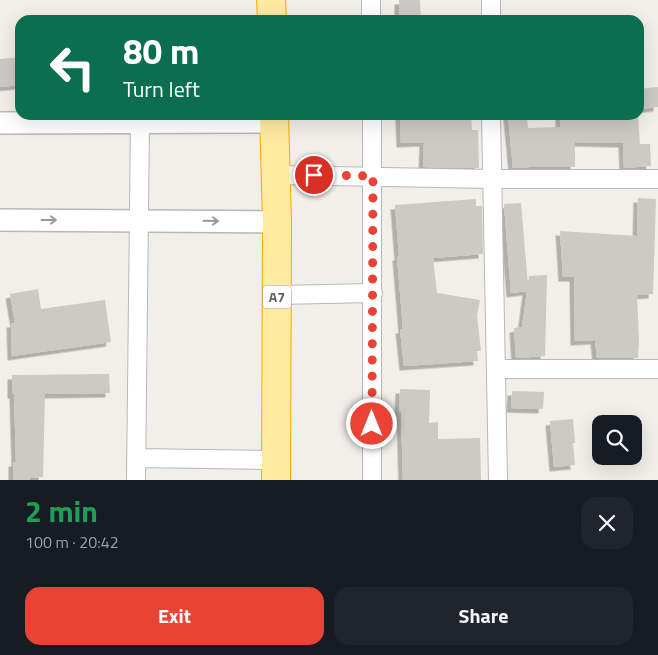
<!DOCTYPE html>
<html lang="en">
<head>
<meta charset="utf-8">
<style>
	:root { --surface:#171b24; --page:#20242c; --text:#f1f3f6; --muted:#9ea1a6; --accent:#ea4335 }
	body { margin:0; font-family:"Titillium Web",sans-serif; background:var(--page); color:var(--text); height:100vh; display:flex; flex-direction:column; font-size:19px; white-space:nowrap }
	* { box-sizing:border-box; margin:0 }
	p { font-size:16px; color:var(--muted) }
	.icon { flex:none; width:28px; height:28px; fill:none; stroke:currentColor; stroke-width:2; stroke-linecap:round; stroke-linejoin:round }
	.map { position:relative; height:480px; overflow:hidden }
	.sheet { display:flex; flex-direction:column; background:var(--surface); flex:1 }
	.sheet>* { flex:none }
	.banner { position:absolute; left:15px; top:15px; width:629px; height:105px; border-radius:15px; box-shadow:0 5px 20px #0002; background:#0b6e4f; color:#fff; overflow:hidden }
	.fabs { position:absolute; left:592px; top:415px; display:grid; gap:10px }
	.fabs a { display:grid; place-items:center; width:50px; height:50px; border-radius:10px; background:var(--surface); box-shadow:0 5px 20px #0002; font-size:25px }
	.pin { position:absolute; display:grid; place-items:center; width:42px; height:42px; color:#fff; margin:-21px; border:2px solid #fff; border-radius:50%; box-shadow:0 1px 5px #0007 }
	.me { position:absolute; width:55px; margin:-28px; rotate:0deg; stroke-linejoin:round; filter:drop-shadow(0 0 4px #0008) }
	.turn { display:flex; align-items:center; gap:18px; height:105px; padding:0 25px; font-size:22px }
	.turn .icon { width:65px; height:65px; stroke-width:2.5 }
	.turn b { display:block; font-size:35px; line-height:42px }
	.round { display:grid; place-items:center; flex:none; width:52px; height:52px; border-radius:15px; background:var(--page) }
	.summary { display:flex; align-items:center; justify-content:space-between; height:85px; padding:0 25px }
	h1 { font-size:30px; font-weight:700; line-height:38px; color:#1e9e55 }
	.action { display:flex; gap:10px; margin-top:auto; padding:10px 25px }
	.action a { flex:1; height:58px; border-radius:15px; background:var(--accent); color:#fff; font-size:20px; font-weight:700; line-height:58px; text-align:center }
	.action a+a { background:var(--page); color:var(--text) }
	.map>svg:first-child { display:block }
	.building { fill:#cccac5; filter:url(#shadow) }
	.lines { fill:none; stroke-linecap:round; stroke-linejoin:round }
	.minor-casing { stroke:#b5b8bc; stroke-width:20 }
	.tertiary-casing { stroke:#b5b8bc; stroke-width:24 }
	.trunk-casing { stroke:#f9ab00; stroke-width:30 }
	.minor { stroke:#fff; stroke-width:18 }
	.tertiary { stroke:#fff; stroke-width:21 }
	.trunk { stroke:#feeaa1; stroke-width:28 }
	.oneway { stroke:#979a9d }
	.route { stroke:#ea4335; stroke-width:9; stroke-dasharray:0 16.2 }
	.labels { text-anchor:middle; stroke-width:4; stroke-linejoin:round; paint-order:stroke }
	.shield { fill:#fff; stroke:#8f9295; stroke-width:1 }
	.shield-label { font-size:14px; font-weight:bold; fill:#5f6368 }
</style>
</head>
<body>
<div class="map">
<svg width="658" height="480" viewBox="0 0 658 480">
	<defs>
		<filter id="shadow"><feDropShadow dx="-4.5" dy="4.5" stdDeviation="0" flood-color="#0004"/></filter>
	</defs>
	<rect width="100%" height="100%" fill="#f1efe8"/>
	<path class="building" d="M 399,0 L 420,0 L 421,20 L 399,20 Z
		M 20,57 L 20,85 L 0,87 L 0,59 Z
		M 658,87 L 658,107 L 640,109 L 639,89 Z
		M 400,115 L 471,115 L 472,130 L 478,130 L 479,168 L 423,167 L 424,142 L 401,143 Z
		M 508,115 L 527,115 L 528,128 L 560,127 L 560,115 L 638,115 L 640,144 L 650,144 L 651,166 L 624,168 L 623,143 L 575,142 L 575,167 L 546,167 L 546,166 L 513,168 Z
		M 638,198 L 656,199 L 653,294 L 637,295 L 639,341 L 638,358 L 597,358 L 595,340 L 575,341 L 574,277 L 563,277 L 560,231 L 637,236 Z
		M 476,199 L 476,206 L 482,206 L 483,254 L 433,258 L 437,293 L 480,300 L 477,315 L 481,351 L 477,351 L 478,361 L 404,366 L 400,329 L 403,329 L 397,256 L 399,256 L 395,205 Z
		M 521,203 L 528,285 L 529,276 L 547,275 L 545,356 L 516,358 L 514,328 L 522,327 L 527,291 L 511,293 L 504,204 Z
		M 38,289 L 41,309 L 105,300 L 111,342 L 12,356 L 11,323 L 15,323 L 10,294 Z
		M 109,374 L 110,393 L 45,394 L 43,477 L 30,478 L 30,480 L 13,480 L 13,462 L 16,462 L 14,394 L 12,394 L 12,375 Z
		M 400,389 L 430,390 L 429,423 L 438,422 L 438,439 L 480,438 L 481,480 L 403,480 L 401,412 L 399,412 Z
		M 512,391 L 544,392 L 543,409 L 511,408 Z
		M 573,419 L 575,443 L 573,443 L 575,465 L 554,467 L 550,421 Z"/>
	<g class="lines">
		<defs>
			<path id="minor" d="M 371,0 L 371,20
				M 491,0 L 491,20
				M 491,115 L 498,480
				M 275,175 L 492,179 L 658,179
				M 277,295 L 373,293
				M 496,369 L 658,369
				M 136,458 L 277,460
				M 136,480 L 140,122
				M 372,480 L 372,115"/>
			<path id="tertiary" d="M 0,123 L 274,122
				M 0,220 L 277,222"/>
			<path id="trunk" d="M 271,0 L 272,20
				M 274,115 L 277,222 L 276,480"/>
		</defs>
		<use href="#minor" class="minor-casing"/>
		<use href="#tertiary" class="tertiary-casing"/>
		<use href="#trunk" class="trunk-casing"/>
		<use href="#minor" class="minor"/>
		<use href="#tertiary" class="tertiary"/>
		<use href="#trunk" class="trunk"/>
	</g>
	<defs><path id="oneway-shaft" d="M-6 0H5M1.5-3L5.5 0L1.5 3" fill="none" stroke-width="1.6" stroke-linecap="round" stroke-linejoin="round" transform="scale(1.25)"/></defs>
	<g class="oneway">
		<use href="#oneway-shaft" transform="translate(49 220)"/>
		<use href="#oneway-shaft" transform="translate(211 221) rotate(1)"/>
	</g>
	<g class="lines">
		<path class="route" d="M 314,175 L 373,176 L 372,424"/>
	</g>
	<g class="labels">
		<rect class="shield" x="263" y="285.5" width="28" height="23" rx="4"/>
		<g class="shield-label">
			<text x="277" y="302">A7</text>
		</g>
	</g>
</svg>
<div class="fabs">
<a><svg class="icon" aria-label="search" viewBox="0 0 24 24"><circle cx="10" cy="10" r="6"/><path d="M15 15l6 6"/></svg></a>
</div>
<div class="pin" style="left:314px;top:175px;background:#d93025"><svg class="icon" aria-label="arrive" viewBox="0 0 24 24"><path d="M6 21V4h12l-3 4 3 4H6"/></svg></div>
<svg class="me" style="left:372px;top:424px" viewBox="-20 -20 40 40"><circle r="17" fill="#ea4335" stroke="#fff" stroke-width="3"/><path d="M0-11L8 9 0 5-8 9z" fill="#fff"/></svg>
<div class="banner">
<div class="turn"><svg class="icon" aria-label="left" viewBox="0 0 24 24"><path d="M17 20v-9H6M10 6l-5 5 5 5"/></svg><div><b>80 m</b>Turn left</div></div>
</div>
</div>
<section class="sheet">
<div class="summary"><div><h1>2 min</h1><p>100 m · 20:42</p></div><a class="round"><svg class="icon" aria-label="close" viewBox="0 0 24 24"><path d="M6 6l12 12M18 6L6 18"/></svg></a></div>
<div class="action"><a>Exit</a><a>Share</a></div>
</section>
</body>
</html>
